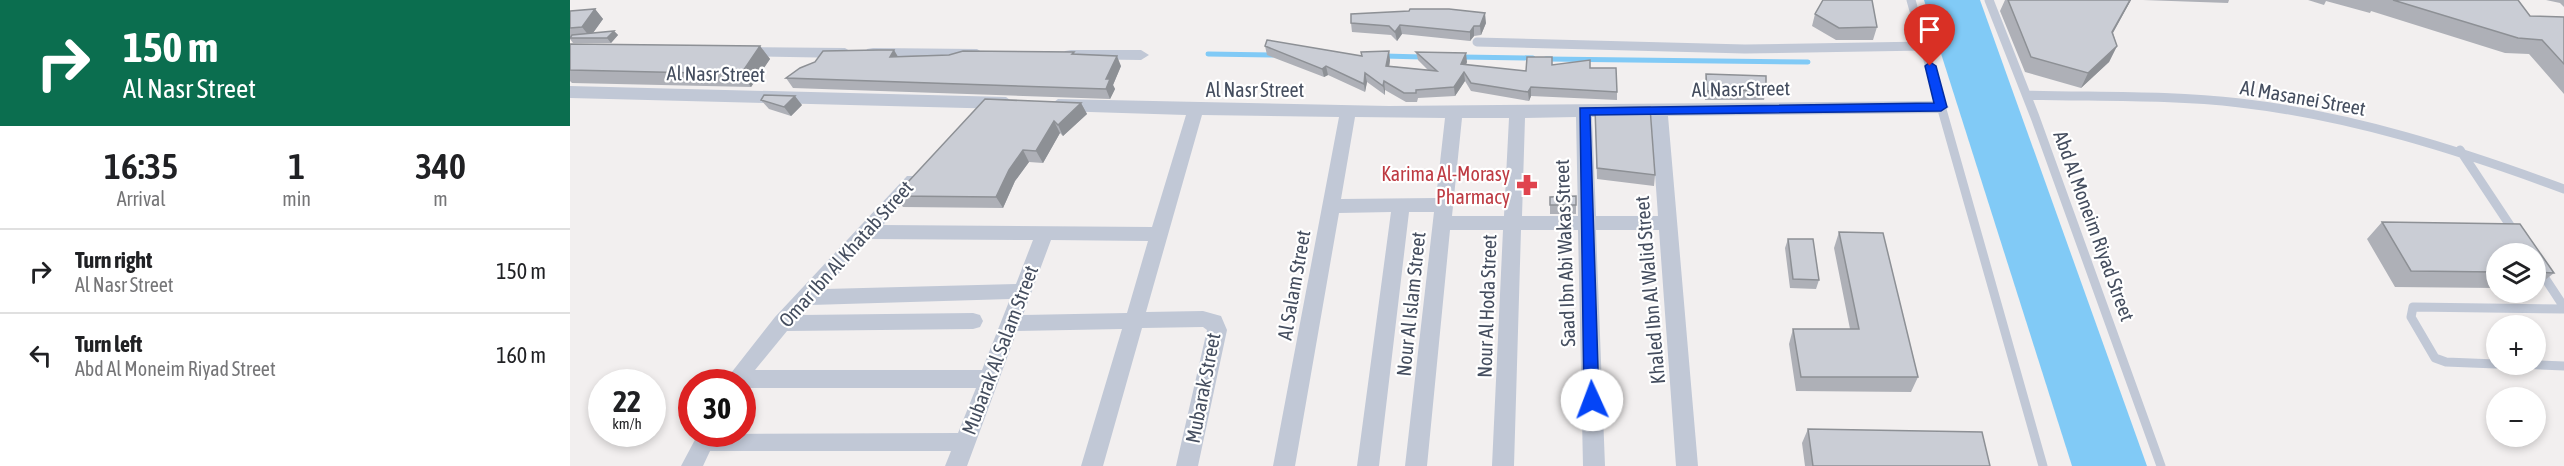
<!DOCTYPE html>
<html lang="en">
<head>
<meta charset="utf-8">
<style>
	:root { --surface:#fff; --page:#f2f2f2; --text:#202124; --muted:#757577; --line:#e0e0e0 }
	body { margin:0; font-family:"Asap Condensed",sans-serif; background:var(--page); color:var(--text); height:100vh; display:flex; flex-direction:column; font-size:22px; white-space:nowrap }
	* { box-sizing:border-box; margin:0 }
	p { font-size:20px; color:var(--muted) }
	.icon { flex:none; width:33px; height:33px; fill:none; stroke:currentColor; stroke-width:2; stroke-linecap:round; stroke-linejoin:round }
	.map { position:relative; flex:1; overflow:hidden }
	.sheet { display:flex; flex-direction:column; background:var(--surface); width:570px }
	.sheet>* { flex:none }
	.banner { background:#0b6e4f; color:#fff; overflow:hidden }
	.tools { position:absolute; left:1916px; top:243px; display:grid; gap:12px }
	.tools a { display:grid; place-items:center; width:60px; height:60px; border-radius:50%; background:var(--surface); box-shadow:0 3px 9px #0003; font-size:30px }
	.speed { position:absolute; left:18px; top:369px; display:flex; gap:12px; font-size:30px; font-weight:700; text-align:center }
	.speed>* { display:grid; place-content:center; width:78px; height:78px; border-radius:50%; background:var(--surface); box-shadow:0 3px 9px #0003; line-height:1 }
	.speed small { font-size:15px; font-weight:400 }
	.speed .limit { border:9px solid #d22; background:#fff; color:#111 }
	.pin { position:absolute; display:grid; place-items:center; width:51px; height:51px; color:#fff; margin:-62px -26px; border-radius:50% 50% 50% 0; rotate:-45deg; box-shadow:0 0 6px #0007 }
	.pin .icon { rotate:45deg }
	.me { position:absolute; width:66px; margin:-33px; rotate:358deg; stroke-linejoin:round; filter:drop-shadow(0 0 4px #0008) }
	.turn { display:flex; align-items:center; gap:21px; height:126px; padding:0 24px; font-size:27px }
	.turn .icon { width:78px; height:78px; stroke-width:2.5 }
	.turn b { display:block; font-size:42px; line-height:51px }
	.eta { display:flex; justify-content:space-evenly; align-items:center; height:102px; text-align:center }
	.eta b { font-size:36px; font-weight:600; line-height:42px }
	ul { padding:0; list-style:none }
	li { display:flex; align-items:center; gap:18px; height:84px; padding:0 24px; border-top:2px solid var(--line) }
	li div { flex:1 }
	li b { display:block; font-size:22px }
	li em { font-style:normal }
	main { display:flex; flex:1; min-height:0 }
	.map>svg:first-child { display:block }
	.water { fill:#81caf6 }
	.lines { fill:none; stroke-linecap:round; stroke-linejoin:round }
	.stream { stroke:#81caf6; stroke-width:5 }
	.lane { stroke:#c1c8d6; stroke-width:9 }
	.street { fill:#c1c8d6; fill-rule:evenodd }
	.wall { fill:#aeb0b7 }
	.shaded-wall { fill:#8d9095 }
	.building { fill:#cacdd5; stroke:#8d9095; stroke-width:1.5 }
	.route { fill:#0445f7; stroke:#032da1; stroke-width:1.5 }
	.labels { text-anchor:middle; stroke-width:4.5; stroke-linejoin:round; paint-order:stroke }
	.street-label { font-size:20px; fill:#454e5f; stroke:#fff }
	.health-label { font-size:20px; fill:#be3a42; stroke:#fff; text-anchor:end }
</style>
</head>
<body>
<main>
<section class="sheet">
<div class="banner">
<div class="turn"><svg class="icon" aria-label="right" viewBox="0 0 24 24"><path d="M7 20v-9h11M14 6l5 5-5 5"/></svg><div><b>150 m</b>Al Nasr Street</div></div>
</div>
<div class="eta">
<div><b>16:35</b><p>Arrival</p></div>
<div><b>1</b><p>min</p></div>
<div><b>340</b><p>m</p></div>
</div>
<ul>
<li><svg class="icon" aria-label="right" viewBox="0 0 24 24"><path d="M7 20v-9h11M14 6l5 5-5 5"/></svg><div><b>Turn right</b><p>Al Nasr Street</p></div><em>150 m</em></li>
<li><svg class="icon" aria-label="left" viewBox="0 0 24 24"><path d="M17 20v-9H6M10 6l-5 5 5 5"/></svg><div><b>Turn left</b><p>Abd Al Moneim Riyad Street</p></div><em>160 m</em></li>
</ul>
</section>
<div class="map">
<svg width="1994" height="466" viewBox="0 0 1994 466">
	<rect width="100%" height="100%" fill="#f2efef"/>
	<path class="water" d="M 1354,0 L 1410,0 L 1577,466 L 1502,466 Z"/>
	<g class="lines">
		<path class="stream" d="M 638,54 L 703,55
			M 814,56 L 852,57
			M 892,57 L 963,58
			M 976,59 L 1238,62"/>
		<path class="lane" d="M 1341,0 L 1473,466
			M 1419,0 L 1465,117 L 1591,466
			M 907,42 L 1175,49 L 1355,46
			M 1457,95 C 1528,97 1600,95 1670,103 C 1782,116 1889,150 1994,189
			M 1890,150 L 1959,254
			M 1965,263 L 1994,307
			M 1926,364 L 1876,362 L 1865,358 L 1841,317 L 1843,307 L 1994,309
			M 1950,364 L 1994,366"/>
		<path class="street" d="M 171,47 L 275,48 L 283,53 L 275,58 L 165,56 L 163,52 Z
			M 303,48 L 407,49 L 415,54 L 407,59 L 297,57 L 295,53 L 297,49 Z
			M 501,50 L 571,50 L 579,55 L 571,60 L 495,59 L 493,55 L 495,51 Z
			M 0,86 L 436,97 L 444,103 L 436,109 L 0,98 Z
			M 488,99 L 819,106 L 1371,101 L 1379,107 L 1371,113 L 1098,116 L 1128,466 L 1106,466 L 1089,230 L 1026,230 L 1035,466 L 1013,466 L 1008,230 L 951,230 L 944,466 L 922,466 L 933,230 L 880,230 L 857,466 L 835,466 L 864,212 L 839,212 L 809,466 L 787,466 L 821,212 L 769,213 L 725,466 L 703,466 L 769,117 L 632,115 L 576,312 L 633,311 L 651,316 L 657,330 L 628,466 L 606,466 L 637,330 L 633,327 L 572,328 L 533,466 L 511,466 L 552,329 L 447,331 L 397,466 L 375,466 L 381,451 L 140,451 L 133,466 L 111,466 L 128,434 L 388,433 L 406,388 L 172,388 L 172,382 L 154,382 L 205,317 L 337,176 L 349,176 L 352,181 L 313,225 L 582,227 L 616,115 L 488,111 L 480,105 ZM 785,117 L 875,118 L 866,198 L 771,199 ZM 1006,117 L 1008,216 L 952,216 L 955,118 ZM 1022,117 L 1081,117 L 1088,216 L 1026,216 ZM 892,118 L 939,118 L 934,216 L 882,216 ZM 300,239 L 463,240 L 446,284 L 255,289 ZM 481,240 L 578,241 L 557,313 L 453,315 ZM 440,299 L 412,370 L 185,370 L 217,331 L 403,329 L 410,327 L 413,321 L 410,315 L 403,313 L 231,315 L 241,305 Z"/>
	</g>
	<path class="wall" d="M 1435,0 L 1561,0 L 1543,33 L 1547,46 L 1539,62 L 1511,88 L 1455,72 L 1430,11 Z
		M 1573,0 L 1659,0 L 1658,3 Z
		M 1738,0 L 1948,0 L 1960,16 L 1994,17 L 1994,94 L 1959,54 L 1935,53 L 1801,11 L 1800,13 L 1756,1 L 1754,5 Z
		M 1976,0 L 1994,0 L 1994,7 L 1990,3 Z
		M 25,9 L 33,19 L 23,33 L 44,31 L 48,35 L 41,43 L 3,43 L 0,39 L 0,11 Z
		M 1245,14 L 1307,27 L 1303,40 L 1266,40 L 1242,26 Z
		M 781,23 L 916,23 L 911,35 L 904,36 L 900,41 L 832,34 L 827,41 L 821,35 L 782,32 Z
		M 0,44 L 190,46 L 200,59 L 181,87 L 2,83 L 0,81 Z
		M 695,46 L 820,60 L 819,66 L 858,70 L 848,60 L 846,52 L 897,62 L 896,65 L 956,71 L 982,65 L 1047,92 L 1047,100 L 961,96 L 959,101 L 901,91 L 895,81 L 885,96 L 848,98 L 847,102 L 836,102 L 815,90 L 815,95 L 797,82 L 795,92 L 758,75 L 754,77 L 697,55 Z
		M 504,52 L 505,54 L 551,66 L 543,85 L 545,89 L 540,99 L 223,88 L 216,78 L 328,56 Z
		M 1136,74 L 1196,90 L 1194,100 L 1135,100 L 1135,83 Z
		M 191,100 L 232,105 L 221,116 L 199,109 Z
		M 511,103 L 517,114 L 493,136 L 490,133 L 473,163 L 459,162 L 445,181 L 433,208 L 333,207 L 325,196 Z
		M 1025,108 L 1085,175 L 1084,186 L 1027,179 Z
		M 1006,196 L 1006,214 L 980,214 L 980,197 Z
		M 1812,222 L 1950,224 L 1984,273 L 1965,288 L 1965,254 L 1926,254 L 1926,288 L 1825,287 L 1797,239 Z
		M 1269,232 L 1348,377 L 1341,392 L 1226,391 L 1219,344 L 1223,329 L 1280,329 L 1264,248 Z
		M 1218,239 L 1249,280 L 1246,289 L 1220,288 L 1215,248 Z
		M 1238,429 L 1420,466 L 1235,466 L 1232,443 Z"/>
	<path class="shaded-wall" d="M 1560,0 L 1561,0 L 1535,47 L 1542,32 Z
		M 25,9 L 33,19 L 20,37 L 12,27 Z
		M 915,13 L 916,23 L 911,35 L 910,26 Z
		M 830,25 L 832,34 L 827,41 L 825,32 Z
		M 904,26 L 904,36 L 900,41 L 900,32 Z
		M 44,31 L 48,35 L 41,43 L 37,38 Z
		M 190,46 L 200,59 L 181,87 L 171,74 Z
		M 1547,46 L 1539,62 L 1511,88 L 1518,73 Z
		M 324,50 L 330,60 L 320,57 Z
		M 819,51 L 820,60 L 818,75 L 816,66 Z
		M 896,53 L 897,62 L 892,73 L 891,64 Z
		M 547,56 L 551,66 L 543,85 L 545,89 L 540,99 L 536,89 L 536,79 Z
		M 756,66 L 758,75 L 754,77 L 752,69 Z
		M 894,72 L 895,81 L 885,96 L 884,87 Z
		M 795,73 L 797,82 L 795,92 L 794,84 Z
		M 814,81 L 815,90 L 815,95 L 813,86 Z
		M 961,87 L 961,96 L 959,101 L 958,92 Z
		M 225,96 L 232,105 L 221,116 L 214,107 Z
		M 511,103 L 517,114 L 493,136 L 488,125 Z
		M 484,121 L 490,133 L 473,163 L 466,151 Z
		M 453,150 L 459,162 L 445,181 L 433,208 L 426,197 L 439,170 Z"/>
	<path class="building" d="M 1253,0 L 1302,0 L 1307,27 L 1269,28 L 1245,14 Z
		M 1438,0 L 1560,0 L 1542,32 L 1547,46 L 1518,73 L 1461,57 Z
		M 1823,0 L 1948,0 L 1960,16 L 1994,17 L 1994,64 L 1972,40 L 1948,38 Z
		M 25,9 L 12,27 L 0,28 L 0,11 Z
		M 840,9 L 879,9 L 915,13 L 910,26 L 904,26 L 900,32 L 830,25 L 825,32 L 819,26 L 781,23 L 781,14 L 839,11 Z
		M 44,31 L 37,38 L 0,38 L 2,35 Z
		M 697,40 L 792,56 L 791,52 L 819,51 L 816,66 L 867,71 L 846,52 L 896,53 L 891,64 L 956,71 L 957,57 L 982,57 L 982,65 L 1020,60 L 1020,68 L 1046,68 L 1047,92 L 961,87 L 958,92 L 901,83 L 894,72 L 884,87 L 846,90 L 846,93 L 834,93 L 814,81 L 813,86 L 795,73 L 794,84 L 756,66 L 752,69 L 695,46 Z
		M 0,44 L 190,46 L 171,74 L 0,70 Z
		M 308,50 L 324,50 L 320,57 L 379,55 L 393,51 L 504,52 L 502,54 L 547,56 L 536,79 L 540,79 L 536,89 L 216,78 L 230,68 L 245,62 L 253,51 Z
		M 1136,74 L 1196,76 L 1196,90 L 1137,91 Z
		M 194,95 L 225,96 L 214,107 L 191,100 Z
		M 415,99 L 511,103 L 488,125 L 484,121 L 466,151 L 453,150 L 439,170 L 426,197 L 325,196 Z
		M 1080,107 L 1085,175 L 1027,168 L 1025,108 Z
		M 1006,196 L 1006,205 L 980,205 L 980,197 Z
		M 1812,222 L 1950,224 L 1984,273 L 1965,272 L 1965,254 L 1926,254 L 1926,272 L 1841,271 Z
		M 1269,232 L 1313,233 L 1348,377 L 1231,377 L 1223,329 L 1289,329 Z
		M 1218,239 L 1243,239 L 1249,280 L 1223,279 Z
		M 1238,429 L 1412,432 L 1420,466 L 1243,466 Z"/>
	<path class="route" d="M 1360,62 L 1366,66 L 1377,107 L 1371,111 L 1020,115 L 1029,400 L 1027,404 L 1016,404 L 1014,400 L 1010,108 L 1364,103 L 1355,66 Z"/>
	<defs>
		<symbol id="pharmacy-bare" viewBox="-9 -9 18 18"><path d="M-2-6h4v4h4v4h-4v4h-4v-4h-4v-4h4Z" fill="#e0444e" stroke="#fff" stroke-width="2.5" paint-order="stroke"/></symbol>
	</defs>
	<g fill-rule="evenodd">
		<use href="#pharmacy-bare" x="942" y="170" width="30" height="30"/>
	</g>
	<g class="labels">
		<g class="street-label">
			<text transform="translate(146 74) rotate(1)" y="7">Al Nasr Street</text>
			<text transform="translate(1171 89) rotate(-1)" y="7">Al Nasr Street</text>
			<text x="685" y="97">Al Nasr Street</text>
			<text transform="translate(1733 98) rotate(10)" y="7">Al Masanei Street</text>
			<text transform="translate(1524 226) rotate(70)" y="7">Abd Al Moneim Riyad Street</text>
			<text transform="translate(995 253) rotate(-92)" y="7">Saad Ibn Abi Wakas Street</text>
			<text transform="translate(276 254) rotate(-48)" y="7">Omar Ibn Al Khatab Street</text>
			<text transform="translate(724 285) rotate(-80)" y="7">Al Salam Street</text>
			<text transform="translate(1080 290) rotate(-95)" y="7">Khaled Ibn Al Walid Street</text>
			<text transform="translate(841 304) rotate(-84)" y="7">Nour Al Islam Street</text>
			<text transform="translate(917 306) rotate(-88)" y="7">Nour Al Hoda Street</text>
			<text transform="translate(430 350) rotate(-69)" y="7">Mubarak Al Salam Street</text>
			<text transform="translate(633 388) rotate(-79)" y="7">Mubarak Street</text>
		</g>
		<g class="health-label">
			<text x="940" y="181">Karima Al-Morasy<tspan x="940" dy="23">Pharmacy</tspan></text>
		</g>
	</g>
</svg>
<div class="tools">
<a><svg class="icon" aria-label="layers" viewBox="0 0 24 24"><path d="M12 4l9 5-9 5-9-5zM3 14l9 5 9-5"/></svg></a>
<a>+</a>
<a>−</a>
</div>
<div class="speed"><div>22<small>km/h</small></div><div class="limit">30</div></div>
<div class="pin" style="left:1360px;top:66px;background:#d93025"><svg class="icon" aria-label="arrive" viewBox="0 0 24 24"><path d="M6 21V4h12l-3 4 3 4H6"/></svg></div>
<svg class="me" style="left:1022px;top:400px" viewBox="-20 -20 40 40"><circle r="19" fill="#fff"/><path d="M0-13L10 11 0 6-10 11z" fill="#0445f7"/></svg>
</div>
</main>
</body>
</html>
